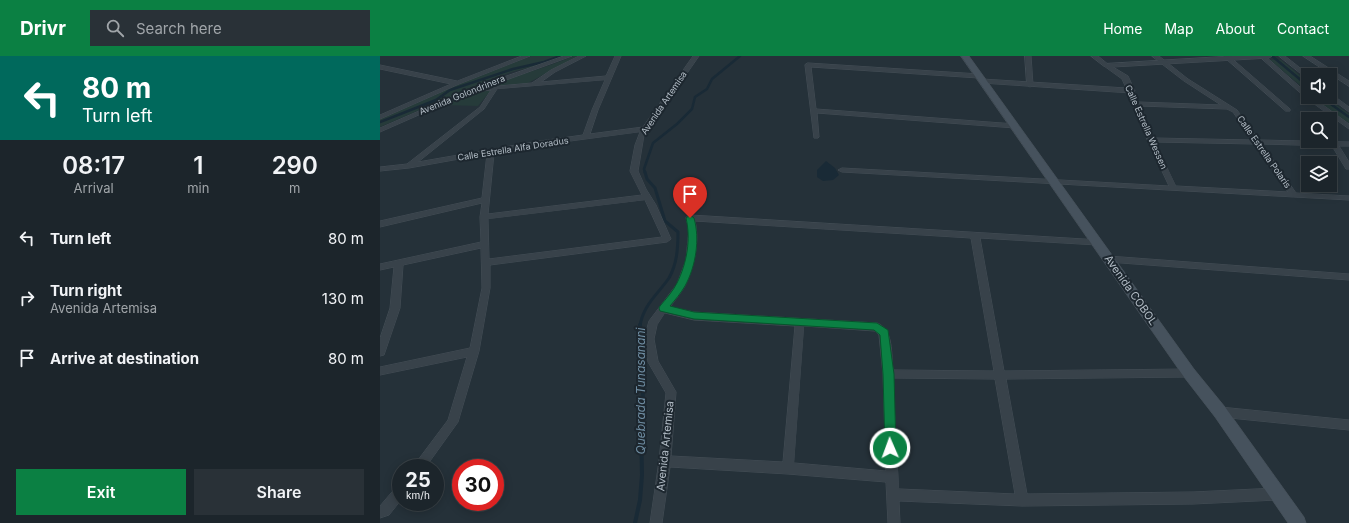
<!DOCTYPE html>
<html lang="en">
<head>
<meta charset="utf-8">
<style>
	:root { --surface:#1c252b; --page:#293137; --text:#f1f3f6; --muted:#a0a5a9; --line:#3a4247; --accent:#0b8043 }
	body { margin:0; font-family:Inter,sans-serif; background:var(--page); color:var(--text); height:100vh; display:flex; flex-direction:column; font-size:15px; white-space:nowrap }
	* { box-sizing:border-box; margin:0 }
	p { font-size:13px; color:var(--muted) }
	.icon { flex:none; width:22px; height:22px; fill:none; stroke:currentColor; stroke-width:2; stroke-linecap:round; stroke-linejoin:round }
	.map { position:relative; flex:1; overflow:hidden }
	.side { display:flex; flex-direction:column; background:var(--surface); width:380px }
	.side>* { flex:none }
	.guide { background:#00695c; color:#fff; overflow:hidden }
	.tools { position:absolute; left:921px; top:12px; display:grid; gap:8px }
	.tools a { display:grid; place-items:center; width:36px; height:36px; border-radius:0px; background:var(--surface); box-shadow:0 2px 10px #0003,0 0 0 1px var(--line); font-size:20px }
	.speed { position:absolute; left:12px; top:403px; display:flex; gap:8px; font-size:20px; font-weight:700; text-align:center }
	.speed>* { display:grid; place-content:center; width:52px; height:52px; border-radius:50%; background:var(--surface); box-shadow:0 2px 10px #0003,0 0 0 1px var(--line); line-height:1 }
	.speed small { font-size:10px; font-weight:400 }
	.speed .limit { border:6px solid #d22; background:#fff; color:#111 }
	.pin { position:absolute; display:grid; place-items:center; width:34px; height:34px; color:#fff; margin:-41px -17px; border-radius:50% 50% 50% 0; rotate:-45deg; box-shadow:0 0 4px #0007 }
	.pin .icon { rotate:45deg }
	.me { position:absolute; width:44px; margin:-22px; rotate:358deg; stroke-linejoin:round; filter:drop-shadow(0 0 3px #0008) }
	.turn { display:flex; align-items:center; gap:14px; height:84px; padding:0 16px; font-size:18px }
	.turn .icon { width:52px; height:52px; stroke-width:2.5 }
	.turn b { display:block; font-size:28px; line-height:34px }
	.eta { display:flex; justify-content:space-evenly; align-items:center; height:68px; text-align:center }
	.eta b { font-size:24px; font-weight:600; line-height:28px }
	.cta { display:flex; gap:8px; margin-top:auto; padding:8px 16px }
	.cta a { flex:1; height:46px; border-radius:0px; background:var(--accent); color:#fff; font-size:16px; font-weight:600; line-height:46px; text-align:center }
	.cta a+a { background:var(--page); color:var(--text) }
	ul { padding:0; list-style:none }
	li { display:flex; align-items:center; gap:12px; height:60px; padding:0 16px }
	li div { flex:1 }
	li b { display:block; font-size:15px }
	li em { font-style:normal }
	header { display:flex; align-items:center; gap:24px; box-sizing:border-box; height:56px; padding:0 20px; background:var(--accent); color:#fff }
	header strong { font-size:19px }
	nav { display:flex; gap:22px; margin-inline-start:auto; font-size:14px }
	.search { width:280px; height:36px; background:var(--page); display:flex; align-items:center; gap:10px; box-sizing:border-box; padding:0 14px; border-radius:0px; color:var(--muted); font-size:15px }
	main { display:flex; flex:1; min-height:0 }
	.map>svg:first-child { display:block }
	.green { fill:#263b3a }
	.water { fill:#192a36 }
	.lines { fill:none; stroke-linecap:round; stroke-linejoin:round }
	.stream-far2 { stroke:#192a36; stroke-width:2.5 }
	.stream-far1 { stroke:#192a36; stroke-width:3 }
	.stream { stroke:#192a36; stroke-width:4 }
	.minor-casing { stroke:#444e56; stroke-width:1 }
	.tertiary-casing { stroke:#444e56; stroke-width:1 }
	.secondary-casing { stroke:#444e56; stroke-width:1 }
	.minor { fill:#38424a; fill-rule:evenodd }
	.tertiary { fill:#38424a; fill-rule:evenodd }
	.secondary { fill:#46525d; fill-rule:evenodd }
	.route { fill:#0b8043; stroke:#07532c }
	.labels { text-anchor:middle; stroke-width:4; stroke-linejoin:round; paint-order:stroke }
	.far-street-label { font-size:9px; fill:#b3bdc6; stroke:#1d272f }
	.street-label { font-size:11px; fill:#b3bdc6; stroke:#1d272f }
	.water-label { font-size:12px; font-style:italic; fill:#6f8da2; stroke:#1d272f }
</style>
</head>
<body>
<header>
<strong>Drivr</strong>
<div class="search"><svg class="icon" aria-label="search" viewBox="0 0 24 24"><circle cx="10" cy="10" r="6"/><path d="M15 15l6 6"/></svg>Search here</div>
<nav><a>Home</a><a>Map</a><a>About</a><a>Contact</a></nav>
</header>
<main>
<section class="side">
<div class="guide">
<div class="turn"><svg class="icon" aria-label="left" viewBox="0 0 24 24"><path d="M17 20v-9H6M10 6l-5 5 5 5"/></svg><div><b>80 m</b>Turn left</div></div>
</div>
<div class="eta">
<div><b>08:17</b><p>Arrival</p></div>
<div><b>1</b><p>min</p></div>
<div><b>290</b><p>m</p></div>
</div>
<ul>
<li><svg class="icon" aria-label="left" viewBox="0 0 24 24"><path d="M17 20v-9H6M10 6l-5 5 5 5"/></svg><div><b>Turn left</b></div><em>80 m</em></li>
<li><svg class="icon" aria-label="right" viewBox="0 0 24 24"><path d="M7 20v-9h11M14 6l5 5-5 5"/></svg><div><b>Turn right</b><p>Avenida Artemisa</p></div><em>130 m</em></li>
<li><svg class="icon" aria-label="arrive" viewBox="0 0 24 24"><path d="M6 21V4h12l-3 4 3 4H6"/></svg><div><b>Arrive at destination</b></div><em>80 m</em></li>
</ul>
<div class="cta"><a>Exit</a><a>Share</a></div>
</section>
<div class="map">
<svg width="969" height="467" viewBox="0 0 969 467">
	<rect width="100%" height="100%" fill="#253139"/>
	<path class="green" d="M 151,0 L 183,0 L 163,8 L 131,16 L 107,25 L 0,71 L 0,63 L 82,27 Z
		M 193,0 L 198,0 L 148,27 L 103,31 C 133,20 164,13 193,0 Z
		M 890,4 L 901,4 L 928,26 L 928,36 Z
		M 112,33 L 98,50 L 62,49 L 88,37 Z
		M 933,41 L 945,41 L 969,58 L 969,67 L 948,54 Z"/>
	<path class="water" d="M 446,105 L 455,112 L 459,119 L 453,124 L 443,125 L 437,121 L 437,114 Z"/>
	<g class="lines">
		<path class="stream-far2" d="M 892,0 L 928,30
			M 941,41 L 969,61
			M 0,66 L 56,44 L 70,34 L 133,13 L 164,6 L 180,0
			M 265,117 L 264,113 L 273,87 L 297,68 L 312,53 L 315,41 L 327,33 L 332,23 L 360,0"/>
		<path class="stream-far1" d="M 260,270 C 263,249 278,238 289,222 C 297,208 298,192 298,176 L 285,165 L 275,132 L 267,123 L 265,116"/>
		<path class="stream" d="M 255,467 L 260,444 L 262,419 L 261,370 L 263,335 L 260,269"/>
		<defs>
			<path id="minor" d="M 142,0 L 150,0 L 79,28 L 0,63 L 0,59 L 71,28 L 0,13 L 0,9 L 77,25 Z
				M 184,0 L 192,0 L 107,31 L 152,27 L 171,14 L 199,0 L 206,0 L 175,16 L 161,26 L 226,20 L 235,0 L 241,0 L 218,54 L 210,78 L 263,71 L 313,0 L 319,0 L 264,79 L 258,115 L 266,133 L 276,149 L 291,183 L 287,186 L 110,209 L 110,232 L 99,295 L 78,366 L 45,412 L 32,412 L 68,364 L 87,301 L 0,319 L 0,311 L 90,292 L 102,232 L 101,192 L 23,209 L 20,252 L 5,296 L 4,299 L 0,300 L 0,282 L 10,252 L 14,211 L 0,214 L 0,208 L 101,186 L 100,161 L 102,147 L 0,171 L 0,165 L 102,142 L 107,98 L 29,112 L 0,115 L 0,111 L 27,108 L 100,51 L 111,34 L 102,35 L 99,33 L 91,36 L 0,76 L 0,72 L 87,34 ZM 225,24 L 212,54 L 203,79 L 153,86 L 38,106 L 104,53 L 117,33 ZM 260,76 L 255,89 L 250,115 L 262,139 L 108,158 L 114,97 L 153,90 ZM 265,144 L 282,181 L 109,203 L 108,163 Z
				M 645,0 L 651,0 L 653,29 L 650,31 L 647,29 Z
				M 711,0 L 718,0 L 729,9 L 724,10 Z
				M 772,0 L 779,0 L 808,23 L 857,54 L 879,84 L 969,86 L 969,90 L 959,90 L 969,106 L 969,113 L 966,113 L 952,90 L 882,88 L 916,137 L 969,140 L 969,144 L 462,116 L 458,114 L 462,112 L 789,130 L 764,77 L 748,35 L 753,34 L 758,46 L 841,49 L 804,25 ZM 760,50 L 847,53 L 853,56 L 872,84 L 773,82 ZM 775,86 L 875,88 L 908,136 L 796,130 Z
				M 843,0 L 849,0 L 910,53 L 910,55 L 906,55 Z
				M 879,0 L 885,0 L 928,38 L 928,41 L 932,41 L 969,68 L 969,73 L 926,42 Z
				M 899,0 L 905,0 L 929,19 L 928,23 Z
				M 923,0 L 930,0 L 969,25 L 969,30 Z
				M 428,7 L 599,18 L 602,20 L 599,22 L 431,11 L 436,53 L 635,68 L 638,70 L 635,72 L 437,57 L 439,81 L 438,82 L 434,82 L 425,9 Z
				M 950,37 L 969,51 L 969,56 L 949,41 L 950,41 Z
				M 310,159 L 720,184 L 721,186 L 717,189 L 600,182 L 624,315 L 809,313 L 813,314 L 814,317 L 813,320 L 809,321 L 626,323 L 647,438 L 813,436 L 897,432 L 901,434 L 903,438 L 901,442 L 897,444 L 813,448 L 642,450 L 519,445 L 520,467 L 508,467 L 506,426 L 408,418 L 290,411 L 282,467 L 270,467 L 279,405 L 286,337 L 268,306 L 264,283 L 269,265 L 297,228 L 306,204 L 309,173 L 306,162 ZM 315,165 L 591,182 L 614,315 L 513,314 C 511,299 514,273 497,267 L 314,256 L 290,251 C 295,244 301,237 305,230 C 314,212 320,185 315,165 ZM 285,257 L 314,264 L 415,270 L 403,406 L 291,400 L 296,336 L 278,305 L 274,283 L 277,269 ZM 424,270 L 495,275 L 499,279 L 503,318 L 506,415 L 414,407 ZM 513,322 L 615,323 L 635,438 L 519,433 Z
				M 728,200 L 969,218 L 969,224 L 728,206 L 724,203 Z
				M 840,351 L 969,364 L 969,374 L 840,361 L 836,359 L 835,356 L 836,353 Z
				M 21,428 L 21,444 L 9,459 L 0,462 L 0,450 L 17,430 Z"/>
			<path id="tertiary" d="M 852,0 L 892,0 L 889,2 L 733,11 L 748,20 L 755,35 L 751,37 L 602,27 L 598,25 L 602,23 L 746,32 L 742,23 L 724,10 L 724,8 Z"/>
			<path id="secondary" d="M 581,0 L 589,0 L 814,313 L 845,351 L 924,461 L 926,467 L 908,467 L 835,361 L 804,321 Z"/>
		</defs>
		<use href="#minor" class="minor-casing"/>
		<use href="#tertiary" class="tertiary-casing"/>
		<use href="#secondary" class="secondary-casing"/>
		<use href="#minor" class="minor"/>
		<use href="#tertiary" class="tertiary"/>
		<use href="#secondary" class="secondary"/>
	</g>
	<path class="route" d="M 310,159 L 314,162 C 320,183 316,210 305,230 C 301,237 295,244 290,250 L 314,256 L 497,267 L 508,274 L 514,318 L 516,392 L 515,396 L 510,397 L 506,396 L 505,392 L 503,318 L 500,279 L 494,274 L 314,263 L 280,255 L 279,252 L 280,250 C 286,243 293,235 297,227 C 307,207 311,183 306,162 Z"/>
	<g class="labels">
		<g class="far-street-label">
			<text transform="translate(82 39) rotate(-22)" y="3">Avenida Golondrinera</text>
			<text transform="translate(284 47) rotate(-56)" y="3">Avenida Artemisa</text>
			<text transform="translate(766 71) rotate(66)" y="3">Calle Estrella Wessen</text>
			<text transform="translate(133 93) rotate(-9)" y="3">Calle Estrella Alfa Doradus</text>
			<text transform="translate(884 96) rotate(55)" y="3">Calle Estrella Polaris</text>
		</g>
		<g class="street-label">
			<text transform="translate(751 234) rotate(55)" y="4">Avenida COBOL</text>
			<text transform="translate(285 390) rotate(-84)" y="4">Avenida Artemisa</text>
		</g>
		<g class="water-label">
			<text transform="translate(261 335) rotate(-90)" y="4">Quebrada Tunasanani</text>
		</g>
	</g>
</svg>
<div class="tools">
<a><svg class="icon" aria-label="sound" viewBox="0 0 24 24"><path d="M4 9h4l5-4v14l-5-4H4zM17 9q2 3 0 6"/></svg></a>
<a><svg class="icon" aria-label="search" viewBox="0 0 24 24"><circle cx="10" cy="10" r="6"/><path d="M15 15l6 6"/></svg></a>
<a><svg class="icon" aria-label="layers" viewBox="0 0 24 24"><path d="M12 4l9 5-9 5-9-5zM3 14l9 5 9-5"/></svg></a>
</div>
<div class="speed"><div>25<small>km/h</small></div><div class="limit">30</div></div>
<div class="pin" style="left:310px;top:162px;background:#d93025"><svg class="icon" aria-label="arrive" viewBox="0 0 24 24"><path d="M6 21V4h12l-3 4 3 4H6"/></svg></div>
<svg class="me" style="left:510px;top:392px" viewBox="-20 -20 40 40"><circle r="17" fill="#0b8043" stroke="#fff" stroke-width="3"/><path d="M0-11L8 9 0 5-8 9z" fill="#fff"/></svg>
</div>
</main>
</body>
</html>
